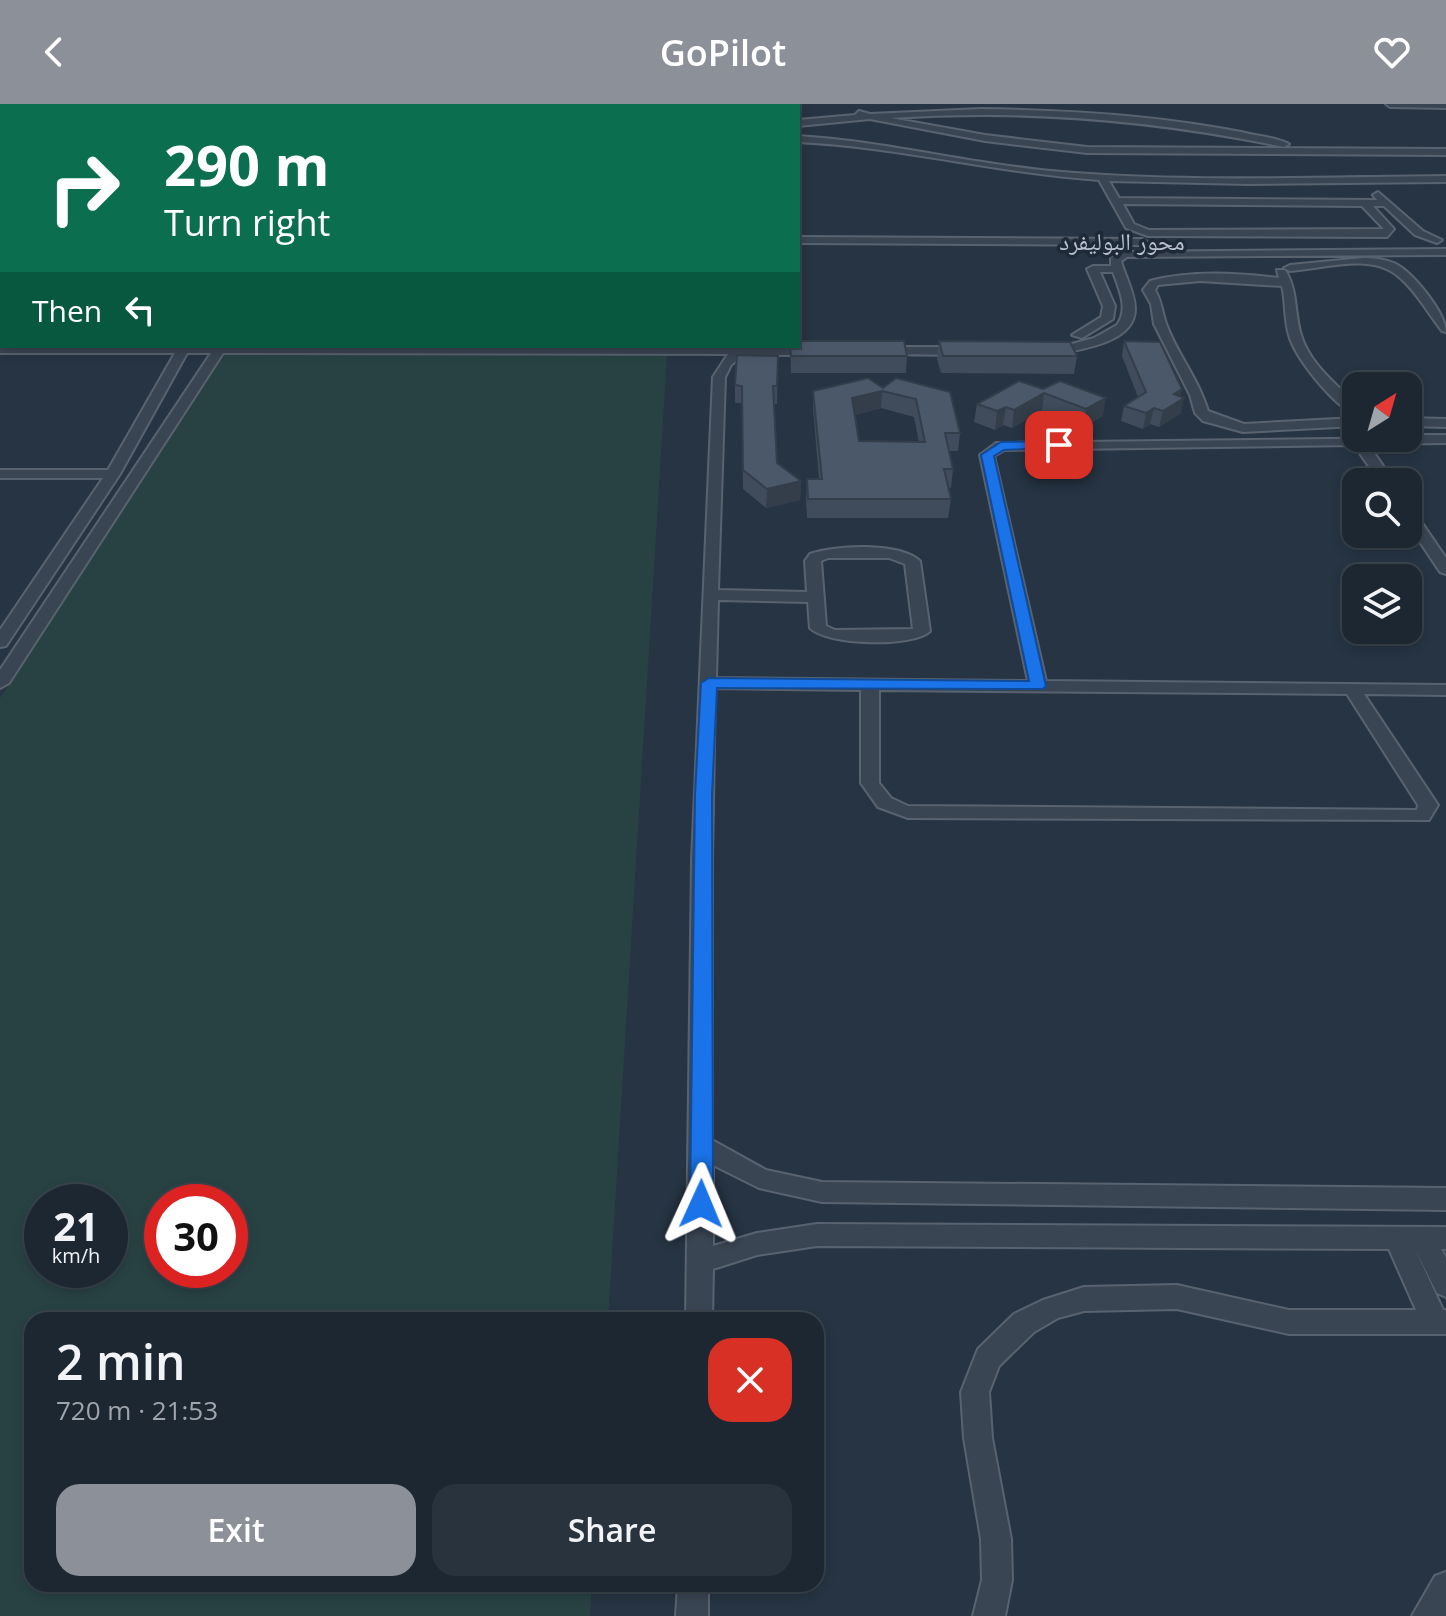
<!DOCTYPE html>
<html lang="en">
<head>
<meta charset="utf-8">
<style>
	:root { --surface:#1c2732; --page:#29333e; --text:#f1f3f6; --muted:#a0a5ac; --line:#3a444d; --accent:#8c9099 }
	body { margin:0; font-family:"Open Sans","Noto Naskh Arabic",sans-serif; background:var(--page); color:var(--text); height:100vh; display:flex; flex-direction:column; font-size:30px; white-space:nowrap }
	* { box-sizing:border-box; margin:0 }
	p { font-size:26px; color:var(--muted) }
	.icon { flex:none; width:44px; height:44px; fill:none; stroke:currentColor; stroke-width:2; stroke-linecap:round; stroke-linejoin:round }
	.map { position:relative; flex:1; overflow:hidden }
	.drawer { position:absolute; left:24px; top:1208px; width:800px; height:280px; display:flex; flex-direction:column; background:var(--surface); border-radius:24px; box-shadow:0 4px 12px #0003,0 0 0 2px var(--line) }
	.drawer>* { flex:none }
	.top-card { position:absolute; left:0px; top:0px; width:800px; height:244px; box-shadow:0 4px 12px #0003,0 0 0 2px var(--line); background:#0b6e4f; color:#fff; overflow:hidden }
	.needle { width:52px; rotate:37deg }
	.controls { position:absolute; left:1342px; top:268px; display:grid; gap:16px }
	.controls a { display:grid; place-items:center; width:80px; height:80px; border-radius:16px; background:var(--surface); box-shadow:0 4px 12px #0003,0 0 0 2px var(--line); font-size:40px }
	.speed { position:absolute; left:24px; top:1080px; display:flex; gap:16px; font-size:40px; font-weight:700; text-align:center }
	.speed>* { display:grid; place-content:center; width:104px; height:104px; border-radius:50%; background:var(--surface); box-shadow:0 4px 12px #0003,0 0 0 2px var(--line); line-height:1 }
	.speed small { font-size:20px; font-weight:400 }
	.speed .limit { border:12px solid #d22; background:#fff; color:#111 }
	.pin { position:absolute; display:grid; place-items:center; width:68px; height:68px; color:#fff; margin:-34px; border-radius:16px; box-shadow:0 4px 12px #0006 }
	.me { position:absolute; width:88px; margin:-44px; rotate:1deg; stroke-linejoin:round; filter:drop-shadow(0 0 6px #0008) }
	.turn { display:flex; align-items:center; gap:28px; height:168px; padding:0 32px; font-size:36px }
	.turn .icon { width:104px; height:104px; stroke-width:2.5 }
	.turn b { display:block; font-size:56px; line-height:68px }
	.then { display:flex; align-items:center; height:76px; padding:0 32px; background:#0003; gap:16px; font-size:30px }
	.round { display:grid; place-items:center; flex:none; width:84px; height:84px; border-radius:24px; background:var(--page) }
	.head { display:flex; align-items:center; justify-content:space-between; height:136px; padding:0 32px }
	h1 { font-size:48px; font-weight:600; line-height:60px }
	.primary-button { display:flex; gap:16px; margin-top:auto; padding:16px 32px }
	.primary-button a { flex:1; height:92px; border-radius:24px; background:var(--accent); color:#fff; font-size:32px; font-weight:600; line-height:92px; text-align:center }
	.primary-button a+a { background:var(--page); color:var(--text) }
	header { display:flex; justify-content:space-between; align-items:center; height:104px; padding:0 32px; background:var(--accent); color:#fff; font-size:36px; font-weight:600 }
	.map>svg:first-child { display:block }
	.green { fill:#284244; fill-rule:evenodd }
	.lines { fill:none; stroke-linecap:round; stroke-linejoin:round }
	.minor-casing { stroke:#596370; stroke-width:4 }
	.minor { fill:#3a4553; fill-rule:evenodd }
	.wall { fill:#404c5b; fill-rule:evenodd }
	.shaded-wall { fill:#343e4a }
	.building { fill:#4a586a; stroke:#343e4a; stroke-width:2; fill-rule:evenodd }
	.route { fill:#1a73e8; stroke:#114b97; stroke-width:2 }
	.labels { text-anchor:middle; stroke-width:7; stroke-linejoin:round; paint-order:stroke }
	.far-street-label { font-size:24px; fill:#b8c1cd; stroke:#1f2a38 }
</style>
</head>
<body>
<header><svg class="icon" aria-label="back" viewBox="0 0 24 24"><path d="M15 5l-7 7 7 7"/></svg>GoPilot<svg class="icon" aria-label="heart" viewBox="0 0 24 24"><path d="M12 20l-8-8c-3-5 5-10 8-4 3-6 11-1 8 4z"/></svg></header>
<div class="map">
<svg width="1446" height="1512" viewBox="0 0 1446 1512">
	<rect width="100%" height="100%" fill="#263443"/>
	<path class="green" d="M 223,249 L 667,251 L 608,1216 L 32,1216 L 32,1480 L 592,1480 L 590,1512 L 0,1512 L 0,594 ZM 42,1098 L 110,1098 L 110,1166 L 42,1166 ZM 162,1098 L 230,1098 L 230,1166 L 162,1166 Z"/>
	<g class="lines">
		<defs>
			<path id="minor" d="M 407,0 L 416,0 L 417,2 L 408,2 Z
				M 462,0 L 523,0 L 525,2 L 460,2 Z
				M 673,0 L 685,0 L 686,2 L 674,2 Z
				M 1386,0 L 1446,0 L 1446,4 L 1390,3 Z
				M 981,5 C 1068,6 1155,11 1241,28 C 1256,32 1276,33 1289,40 L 1284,43 C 1154,16 1024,5 891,14 L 985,31 L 1087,43 L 1446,45 L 1446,51 L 1087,49 L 985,37 L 870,15 L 798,22 L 798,16 L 855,11 L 859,7 L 870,10 Z
				M 2,27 L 2,33 L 0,34 L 0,28 Z
				M 798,32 C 883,37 966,59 1051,67 C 1182,79 1315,73 1446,72 L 1446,78 L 1248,80 L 1109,77 L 1119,94 L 1377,96 L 1373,91 L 1378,88 L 1423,127 L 1442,136 L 1437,139 L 1415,131 L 1384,102 L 1373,102 L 1394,125 L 1387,133 L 1148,132 L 1126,124 L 1099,76 C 998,69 899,43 798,38 ZM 1123,100 L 1362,102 L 1384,125 L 1149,126 L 1134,120 Z
				M 0,62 L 2,62 L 2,68 L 0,68 Z
				M 0,95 L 2,95 L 2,101 L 0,101 Z
				M 0,129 L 2,129 L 2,135 L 0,135 Z
				M 798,133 L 1142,135 L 1147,138 L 1142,141 L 798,139 Z
				M 1446,145 L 1446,151 L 1127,153 L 1121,157 C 1125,172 1135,189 1135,205 C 1135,241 1074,246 1048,252 L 1042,248 L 1094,234 L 1117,221 C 1129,205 1119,185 1113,168 L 1100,168 L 1115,202 L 1113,215 L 1082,234 L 1072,231 L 1101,213 L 1103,202 L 1087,165 L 1093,162 L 1111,162 L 1111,154 L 1121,148 Z
				M 1363,154 C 1373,154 1384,155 1394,159 C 1412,167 1446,209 1446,228 L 1442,227 C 1428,209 1416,187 1399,173 C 1371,148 1324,165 1290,167 L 1284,164 L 1290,161 Z
				M 1277,166 L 1285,166 C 1298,186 1294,208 1301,231 C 1310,260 1335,279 1356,300 L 1356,311 C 1334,302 1295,254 1289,231 C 1284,215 1286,198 1282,182 L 1200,177 L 1158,181 L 1155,186 C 1162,198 1162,209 1167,222 C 1178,251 1199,276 1208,307 L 1244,320 L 1356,314 L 1356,322 L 1243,328 L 1203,317 L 1195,309 L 1190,291 L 1154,220 L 1151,200 L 1143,186 L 1150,177 C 1191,166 1237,169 1279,174 Z
				M 0,241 L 820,244 L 820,250 L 816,251 L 743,251 L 731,261 L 725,273 L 718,486 L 807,488 L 805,457 L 810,450 C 835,441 899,438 920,457 L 930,527 C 913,544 826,541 810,524 L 808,498 L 718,496 L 716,574 L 1028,577 L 980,351 L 996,339 L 1408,334 L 1408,331 L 1446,331 L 1446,339 L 1368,340 L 1394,378 L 1380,378 L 1354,341 L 1004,346 L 994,352 L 1046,577 L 1446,581 L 1446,591 L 1364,590 L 1438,701 L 1429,716 L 908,714 L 878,703 L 861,679 L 861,586 L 715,584 L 712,756 L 712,1036 L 766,1066 L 822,1078 L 1446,1084 L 1446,1106 L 822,1098 L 759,1084 L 713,1061 L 713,1142 L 757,1129 L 817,1120 L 1446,1123 L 1446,1145 L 1441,1145 L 1446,1154 L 1446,1193 L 1437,1189 L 1415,1145 L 1443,1206 L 1446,1206 L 1446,1230 L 1289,1230 L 1177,1205 L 1084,1207 L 1058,1214 L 1034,1228 L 999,1262 L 989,1288 L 992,1334 L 1011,1435 L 1012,1476 L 1005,1512 L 973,1512 L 982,1476 L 981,1435 L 964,1334 L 961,1288 L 978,1245 L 1014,1210 L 1043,1196 L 1084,1183 L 1177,1181 L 1289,1206 L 1416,1206 L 1389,1145 L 817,1142 L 757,1151 L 713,1165 L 712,1216 L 686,1216 L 692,756 L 713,273 L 728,250 L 223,249 L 9,579 L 0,584 L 0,566 L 211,249 L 187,249 L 120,370 L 6,542 L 0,543 L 0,526 L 103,374 L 0,374 L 0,366 L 108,366 L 175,249 L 0,249 ZM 828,454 L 889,454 L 905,460 L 913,525 L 835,526 L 826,522 L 821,457 ZM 879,586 L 1347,590 L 1418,701 L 1417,706 L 908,702 L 891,694 L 879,679 Z
				M 880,243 L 964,243 L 970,247 L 964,251 L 876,250 L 876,244 Z
				M 1408,314 L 1446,315 L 1446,323 L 1408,322 Z
				M 1408,405 L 1413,406 L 1446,454 L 1446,470 L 1440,468 L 1408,420 Z
				M 1446,1468 L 1446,1512 L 1412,1512 L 1435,1472 Z
				M 678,1480 L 708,1480 L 708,1512 L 676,1512 Z"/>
		</defs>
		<use href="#minor" class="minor-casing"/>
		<use href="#minor" class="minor"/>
	</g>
	<path class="wall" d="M 939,237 L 1077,252 L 1074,270 L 941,269 L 937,255 Z
		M 1124,237 L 1182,285 L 1180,292 L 1181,309 L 1159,323 L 1150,320 L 1143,325 L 1121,317 L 1124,302 L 1138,293 L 1122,252 Z
		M 790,242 L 907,252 L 906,269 L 791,269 Z
		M 778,252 L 777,300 L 774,300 L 777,359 L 801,377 L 800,396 L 766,404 L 743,385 L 742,299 L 735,299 L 735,281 Z
		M 896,274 L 960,329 L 958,347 L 949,347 L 953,365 L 951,384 L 948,383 L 951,395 L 948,414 L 807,414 L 806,394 L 807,375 L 819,375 L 813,305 L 813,287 L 883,284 ZM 881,304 L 914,313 L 919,338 L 859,337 L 855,311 Z
		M 1019,277 L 1103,312 L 1083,323 L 1042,307 L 1012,324 L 1003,321 L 995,326 L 974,318 L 977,300 Z"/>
	<path class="shaded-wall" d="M 1182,285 L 1180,296 L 1184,294 L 1181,309 L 1159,323 L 1163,307 L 1174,290 Z
		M 882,287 L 881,304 L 851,312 L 852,294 Z
		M 1044,289 L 1042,307 L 1012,324 L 1014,306 Z
		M 1106,294 L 1103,312 L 1083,323 L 1086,305 Z
		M 1006,303 L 1003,321 L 995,326 L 997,307 Z
		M 1154,304 L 1150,320 L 1143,325 L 1146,309 Z
		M 801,377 L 800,396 L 766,404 L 767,385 Z"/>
	<path class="building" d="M 798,237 L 904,237 L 907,252 L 791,252 L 790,242 L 798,242 Z
		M 939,237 L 1070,238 L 1077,252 L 943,252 Z
		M 1124,237 L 1160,238 L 1182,285 L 1174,290 L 1184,294 L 1163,307 L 1154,304 L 1146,309 L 1124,302 L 1146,288 Z
		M 737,251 L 778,252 L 777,282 L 773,282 L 777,359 L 801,377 L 767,385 L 743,366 L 742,282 L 735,281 Z
		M 868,274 L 883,284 L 896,274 L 950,288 L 960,329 L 945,329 L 953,365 L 944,365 L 951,395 L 808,395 L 807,375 L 822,375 L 813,287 ZM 882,287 L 916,295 L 925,338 L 859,337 L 852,294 Z
		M 1019,277 L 1043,285 L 1060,277 L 1106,294 L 1086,305 L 1044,289 L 1014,306 L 1006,303 L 997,307 L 977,300 Z"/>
	<path class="route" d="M 1059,337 L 1066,341 L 1064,343 L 1004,346 L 994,352 L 1046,582 L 1043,585 L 717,584 L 712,691 L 713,1100 L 709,1107 L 701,1109 L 693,1107 L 690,1100 L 695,691 L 701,579 L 709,574 L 1029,577 L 981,351 L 1001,338 Z"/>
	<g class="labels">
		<g class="far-street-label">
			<text x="1122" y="146">محور البوليفرد</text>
		</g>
	</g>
</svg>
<div class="controls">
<a><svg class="needle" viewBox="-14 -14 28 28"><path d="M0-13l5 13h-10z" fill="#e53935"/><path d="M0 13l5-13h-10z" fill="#a0a5ac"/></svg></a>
<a><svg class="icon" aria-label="search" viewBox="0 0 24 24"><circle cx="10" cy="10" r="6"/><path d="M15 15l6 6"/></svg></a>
<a><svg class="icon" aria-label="layers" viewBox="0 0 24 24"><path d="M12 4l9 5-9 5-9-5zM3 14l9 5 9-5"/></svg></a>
</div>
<div class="speed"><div>21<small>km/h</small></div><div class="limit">30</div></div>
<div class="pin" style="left:1059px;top:341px;background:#d93025"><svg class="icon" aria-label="arrive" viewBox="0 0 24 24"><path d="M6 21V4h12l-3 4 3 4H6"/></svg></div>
<svg class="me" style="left:701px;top:1100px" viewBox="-20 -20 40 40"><path d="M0-17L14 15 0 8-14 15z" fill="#1a73e8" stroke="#fff" stroke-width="4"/></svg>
<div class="top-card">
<div class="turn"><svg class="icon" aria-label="right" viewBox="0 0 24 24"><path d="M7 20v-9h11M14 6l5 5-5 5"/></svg><div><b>290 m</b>Turn right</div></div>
<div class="then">Then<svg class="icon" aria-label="left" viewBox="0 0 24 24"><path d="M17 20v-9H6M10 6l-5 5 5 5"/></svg></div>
</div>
<section class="drawer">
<div class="head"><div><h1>2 min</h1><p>720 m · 21:53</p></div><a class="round" style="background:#d93025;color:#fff"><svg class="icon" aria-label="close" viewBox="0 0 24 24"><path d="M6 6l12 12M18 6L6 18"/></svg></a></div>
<div class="primary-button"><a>Exit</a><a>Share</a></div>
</section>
</div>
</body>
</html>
